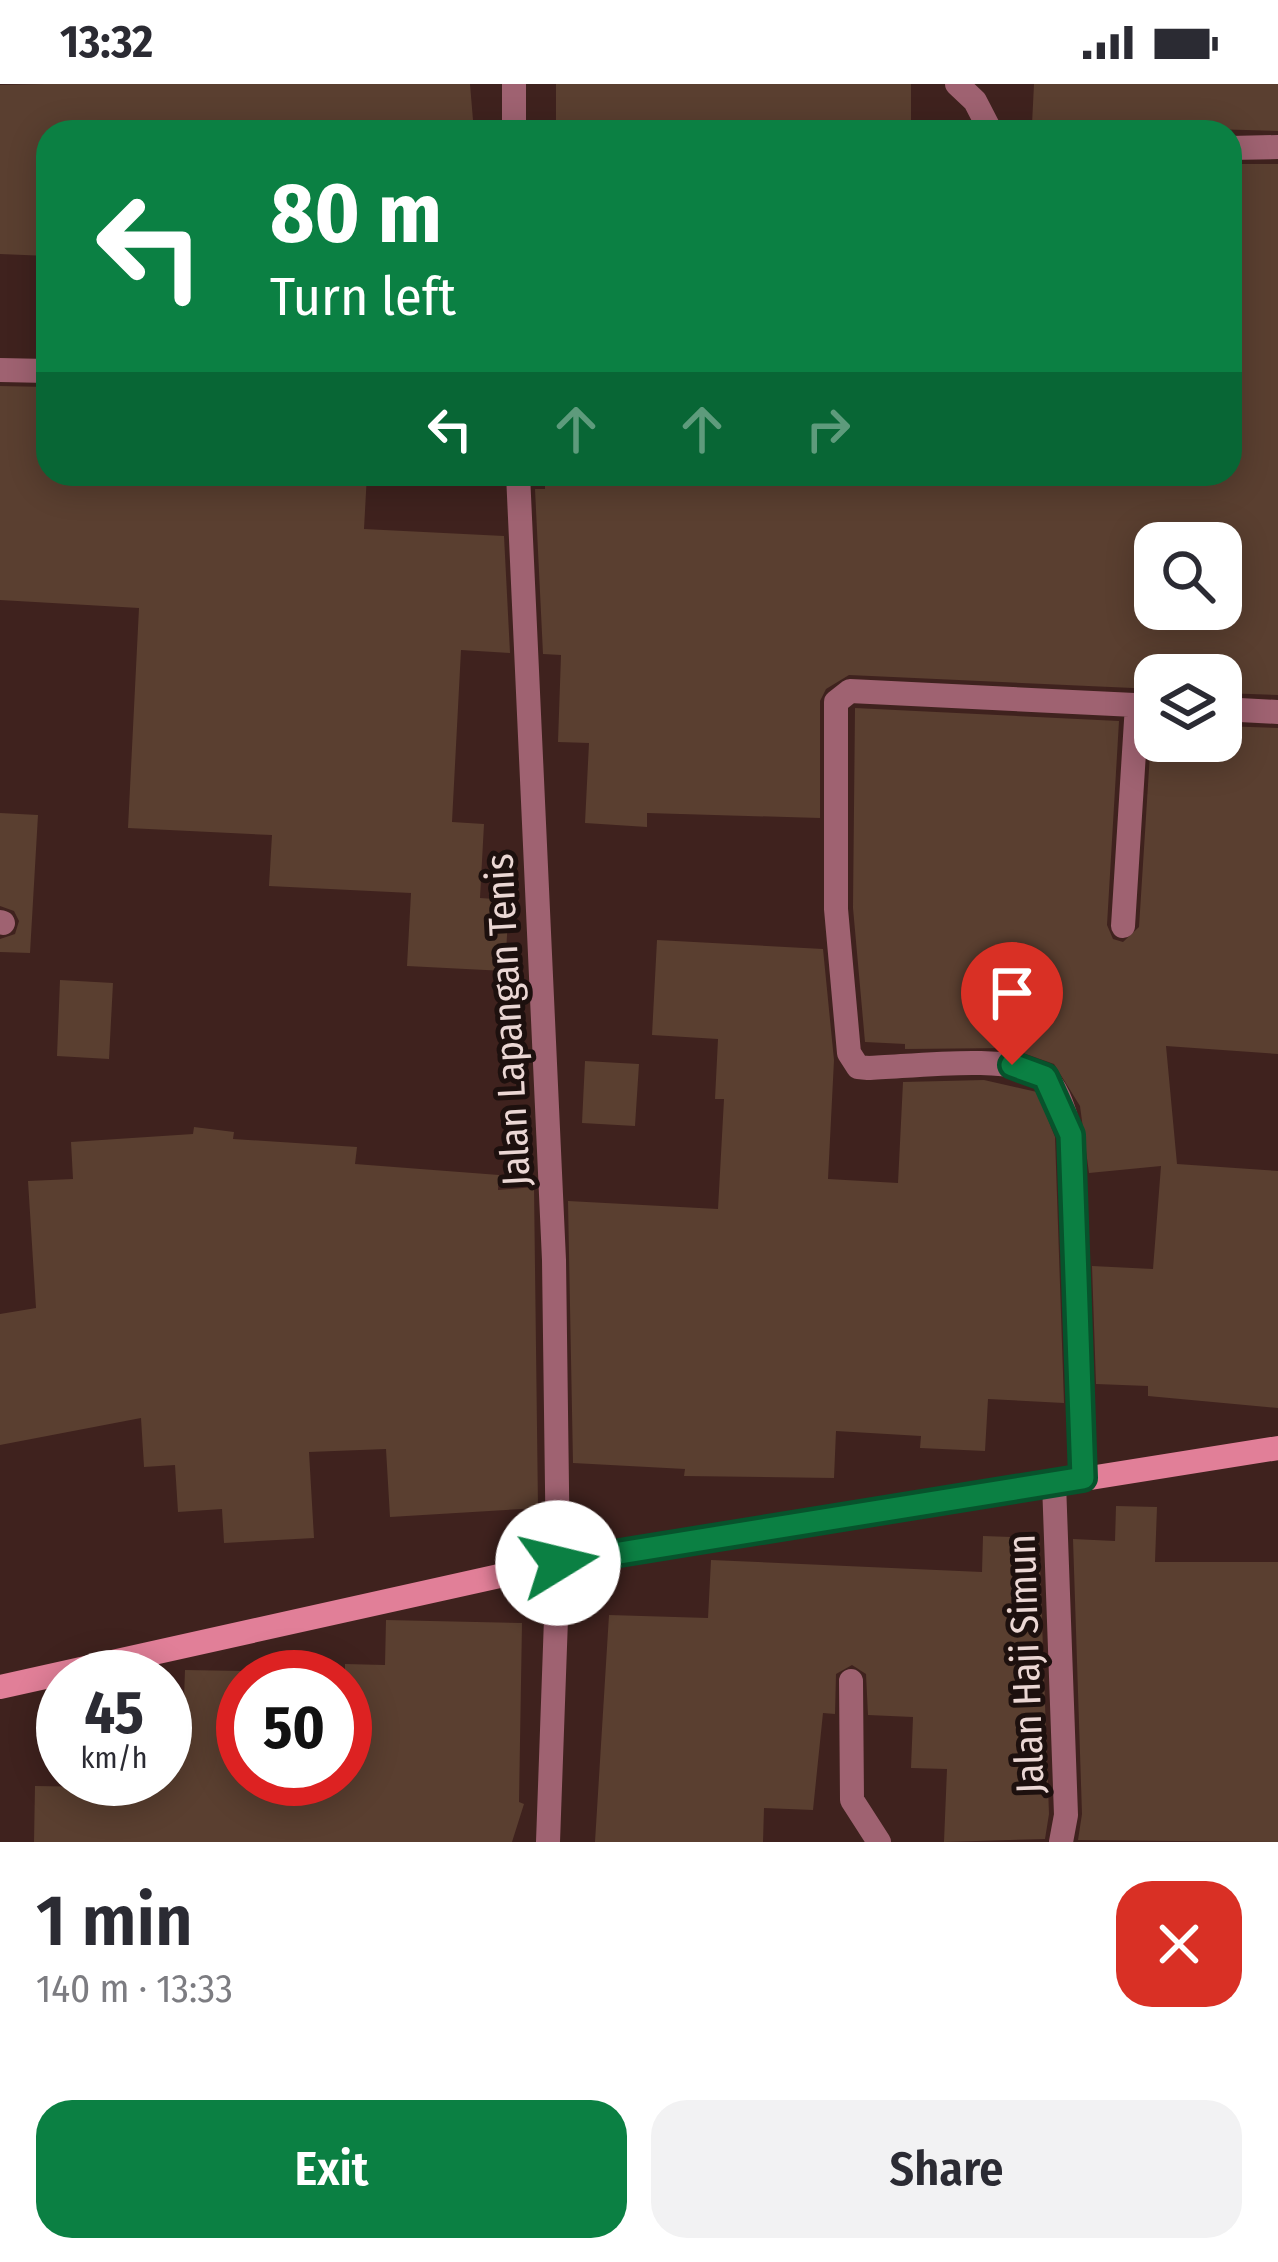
<!DOCTYPE html>
<html lang="en">
<head>
<meta charset="utf-8">
<style>
	:root { --surface:#fff; --page:#f2f2f3; --text:#2b2b33; --muted:#7c7c81; --accent:#0b8043 }
	body { margin:0; font-family:"Fira Sans Condensed",sans-serif; background:var(--page); color:var(--text); height:100vh; display:flex; flex-direction:column; font-size:45px; white-space:nowrap }
	* { box-sizing:border-box; margin:0 }
	p { font-size:39px; color:var(--muted) }
	.icon { flex:none; width:66px; height:66px; fill:none; stroke:currentColor; stroke-width:2; stroke-linecap:round; stroke-linejoin:round }
	.map { position:relative; height:1758px; overflow:hidden }
	.details { display:flex; flex-direction:column; background:var(--surface); flex:1 }
	.details>* { flex:none }
	.hud { position:absolute; left:36px; top:36px; width:1206px; height:366px; border-radius:36px; box-shadow:0 6px 30px #0003; background:#0b8043; color:#fff; overflow:hidden }
	.tools { position:absolute; left:1134px; top:438px; display:grid; gap:24px }
	.tools a { display:grid; place-items:center; width:108px; height:108px; border-radius:24px; background:var(--surface); box-shadow:0 6px 30px #0003; font-size:60px }
	.speed { position:absolute; left:36px; top:1566px; display:flex; gap:24px; font-size:60px; font-weight:700; text-align:center }
	.speed>* { display:grid; place-content:center; width:156px; height:156px; border-radius:50%; background:var(--surface); box-shadow:0 6px 30px #0003; line-height:1 }
	.speed small { font-size:30px; font-weight:400 }
	.speed .limit { border:18px solid #d22; background:#fff; color:#111 }
	.pin { position:absolute; display:grid; place-items:center; width:102px; height:102px; color:#fff; margin:-123px -51px; border-radius:50% 50% 50% 0; rotate:-45deg; box-shadow:0 0 12px #0007 }
	.pin .icon { rotate:45deg }
	.me { position:absolute; width:132px; margin:-66px; rotate:81deg; stroke-linejoin:round; filter:drop-shadow(0 0 9px #0008) }
	.turn { display:flex; align-items:center; gap:42px; height:252px; padding:0 36px; font-size:54px }
	.turn .icon { width:156px; height:156px; stroke-width:2.5 }
	.turn b { display:block; font-size:84px; line-height:102px }
	.lanes { display:flex; align-items:center; height:114px; padding:0 36px; background:#0003; justify-content:center; gap:60px; direction:ltr }
	.lanes .off { opacity:.35 }
	.round { display:grid; place-items:center; flex:none; width:126px; height:126px; border-radius:36px; background:var(--page) }
	.head { display:flex; align-items:center; justify-content:space-between; height:204px; padding:0 36px }
	h1 { font-size:72px; font-weight:600; line-height:90px }
	.primary-button { display:flex; gap:24px; margin-top:auto; padding:24px 36px }
	.primary-button a { flex:1; height:138px; border-radius:36px; background:var(--accent); color:#fff; font-size:48px; font-weight:600; line-height:138px; text-align:center }
	.primary-button a+a { background:var(--page); color:var(--text) }
	.status { display:flex; justify-content:space-between; align-items:center; height:84px; padding:0 60px; background:var(--surface); direction:ltr }
	.status svg { height:33px; fill:currentColor }
	.map>svg:first-child { display:block }
	.building { fill:#5a3f30; fill-rule:evenodd }
	.lines { fill:none; stroke-linecap:round; stroke-linejoin:round }
	.minor { stroke:#9f6271; stroke-width:24 }
	.secondary { stroke:#e17f98; stroke-width:24 }
	.route-casing { stroke:#07532c; stroke-width:30 }
	.route { stroke:#0b8043; stroke-width:21 }
	.labels { text-anchor:middle; stroke-width:10; stroke-linejoin:round; paint-order:stroke }
	.street-label { font-size:39px; fill:#ebd7d4; stroke:#1d100e }
</style>
</head>
<body>
<div class="status"><b>13:32</b><svg viewBox="0 0 49 12"><path d="M0 12V9h3v3zM5 12V6h3v6zM10 12V3h3v9zM15 12V0h3v12zM26 1h20v11H26zM47 4h2v5h-2z"/></svg></div>
<div class="map">
<svg width="1278" height="1758" viewBox="0 0 1278 1758">
	<rect width="100%" height="100%" fill="#3f221e"/>
	<path class="building" d="M 45,0 L 470,0 L 474,48 L 48,48 L 48,172 L 0,170 L 0,1 Z
		M 556,0 L 911,0 L 911,47 L 822,47 L 822,37 L 664,39 L 664,46 L 556,48 Z
		M 1034,0 L 1278,0 L 1278,47 L 1032,40 Z
		M 1230,80 L 1278,80 L 1278,611 L 1221,609 L 1221,591 L 1155,591 L 1155,605 L 849,591 L 826,605 L 820,617 L 820,734 L 647,729 L 647,743 L 585,739 L 589,659 L 558,658 L 561,571 L 543,570 L 535,405 L 545,405 L 545,390 L 1230,390 ZM 1155,459 L 1221,459 L 1221,525 L 1155,525 Z
		M 0,302 L 48,303 L 48,390 L 367,390 L 364,445 L 504,452 L 510,569 L 461,566 L 452,738 L 484,740 L 480,814 L 509,816 L 505,887 L 407,882 L 411,809 L 269,802 L 272,751 L 128,744 L 139,524 L 0,516 Z
		M 855,624 L 1119,637 L 1107,841 L 1113,855 L 1123,858 L 1139,843 L 1152,638 L 1155,657 L 1221,657 L 1221,642 L 1278,644 L 1278,970 L 1166,962 L 1177,1080 L 1278,1087 L 1278,1324 L 1148,1312 L 1148,1302 L 1096,1300 L 1092,1182 L 1153,1185 L 1161,1082 L 1089,1089 L 1080,1022 L 1054,980 L 1009,964 L 905,965 L 905,960 L 865,958 L 853,824 Z
		M 0,729 L 38,731 L 30,869 L 0,868 L 0,855 L 15,850 L 19,837 L 14,827 L 0,822 Z
		M 657,856 L 823,865 L 834,976 L 828,1095 L 898,1099 L 903,998 L 984,996 L 1037,1008 L 1055,1053 L 1064,1319 L 988,1315 L 985,1367 L 920,1364 L 921,1352 L 836,1347 L 834,1394 L 684,1392 L 685,1385 L 573,1379 L 568,1117 L 718,1125 L 724,1015 L 715,1015 L 718,955 L 652,951 Z
		M 60,896 L 113,899 L 109,975 L 57,972 Z
		M 585,977 L 639,980 L 635,1042 L 582,1039 Z
		M 194,1043 L 234,1048 L 233,1055 L 357,1063 L 355,1080 L 499,1091 L 498,1106 L 534,1103 L 538,1424 L 390,1433 L 386,1365 L 309,1368 L 314,1454 L 224,1459 L 222,1425 L 178,1428 L 175,1381 L 144,1383 L 141,1334 L 0,1361 L 0,1230 L 36,1224 L 28,1097 L 73,1095 L 71,1058 L 193,1050 Z
		M 1116,1422 L 1157,1423 L 1155,1478 L 1278,1478 L 1278,1758 L 1078,1756 L 1082,1730 L 1073,1455 L 1115,1457 Z
		M 983,1452 L 1039,1454 L 1049,1730 L 1045,1755 L 944,1758 L 947,1685 L 911,1684 L 913,1633 L 868,1631 L 866,1590 L 852,1581 L 836,1590 L 835,1630 L 823,1629 L 813,1726 L 764,1724 L 763,1758 L 595,1758 L 609,1531 L 708,1534 L 711,1476 L 982,1488 Z
		M 386,1536 L 522,1539 L 519,1718 L 524,1720 L 512,1758 L 34,1758 L 35,1702 L 99,1703 L 99,1695 L 168,1695 L 170,1643 L 183,1643 L 185,1586 L 243,1587 L 243,1695 L 345,1695 L 345,1580 L 385,1581 Z"/>
	<g class="lines">
		<path class="minor" d="M 514,0 L 514,48
			M 957,0 L 975,17 L 991,48
			M 1230,64 L 1278,63
			M 0,286 L 48,287
			M 518,390 L 554,1176 L 558,1479 L 548,1758
			M 1221,625 L 1278,628
			M 0,838 L 3,839
			M 1123,842 L 1137,621
			M 1083,1394 L 1071,1050 C 1065,1032 1060,1004 1043,992 C 1011,969 909,983 868,984 L 858,983 L 849,969 L 836,825 L 836,618 L 850,607 L 1155,622
			M 1054,1399 L 1066,1731 L 1061,1758
			M 851,1597 L 852,1716 L 879,1758"/>
		<path class="secondary" d="M 0,1603 L 558,1479 L 1278,1364"/>
	</g>
	<g class="lines">
		<defs>
			<path id="route" d="M 558,1479 L 1083,1394 L 1071,1051 L 1045,993 L 1012,981"/>
		</defs>
		<use href="#route" class="route-casing"/>
		<use href="#route" class="route"/>
	</g>
	<g class="labels">
		<g class="street-label">
			<text transform="translate(507 936) rotate(-93)" y="14">Jalan Lapangan Tenis</text>
			<text transform="translate(1025 1580) rotate(-92)" y="14">Jalan Haji Simun</text>
		</g>
	</g>
</svg>
<div class="tools">
<a><svg class="icon" aria-label="search" viewBox="0 0 24 24"><circle cx="10" cy="10" r="6"/><path d="M15 15l6 6"/></svg></a>
<a><svg class="icon" aria-label="layers" viewBox="0 0 24 24"><path d="M12 4l9 5-9 5-9-5zM3 14l9 5 9-5"/></svg></a>
</div>
<div class="speed"><div>45<small>km/h</small></div><div class="limit">50</div></div>
<div class="pin" style="left:1012px;top:981px;background:#d93025"><svg class="icon" aria-label="arrive" viewBox="0 0 24 24"><path d="M6 21V4h12l-3 4 3 4H6"/></svg></div>
<svg class="me" style="left:558px;top:1479px" viewBox="-20 -20 40 40"><circle r="19" fill="#fff"/><path d="M0-13L10 11 0 6-10 11z" fill="#0b8043"/></svg>
<div class="hud">
<div class="turn"><svg class="icon" aria-label="left" viewBox="0 0 24 24"><path d="M17 20v-9H6M10 6l-5 5 5 5"/></svg><div><b>80 m</b>Turn left</div></div>
<div class="lanes"><svg class="icon" aria-label="left" viewBox="0 0 24 24"><path d="M17 20v-9H6M10 6l-5 5 5 5"/></svg><svg class="icon off" aria-label="ahead" viewBox="0 0 24 24"><path d="M12 20V5M6 11l6-6 6 6"/></svg><svg class="icon off" aria-label="ahead" viewBox="0 0 24 24"><path d="M12 20V5M6 11l6-6 6 6"/></svg><svg class="icon off" aria-label="right" viewBox="0 0 24 24"><path d="M7 20v-9h11M14 6l5 5-5 5"/></svg></div>
</div>
</div>
<section class="details">
<div class="head"><div><h1>1 min</h1><p>140 m · 13:33</p></div><a class="round" style="background:#d93025;color:#fff"><svg class="icon" aria-label="close" viewBox="0 0 24 24"><path d="M6 6l12 12M18 6L6 18"/></svg></a></div>
<div class="primary-button"><a>Exit</a><a>Share</a></div>
</section>
</body>
</html>
